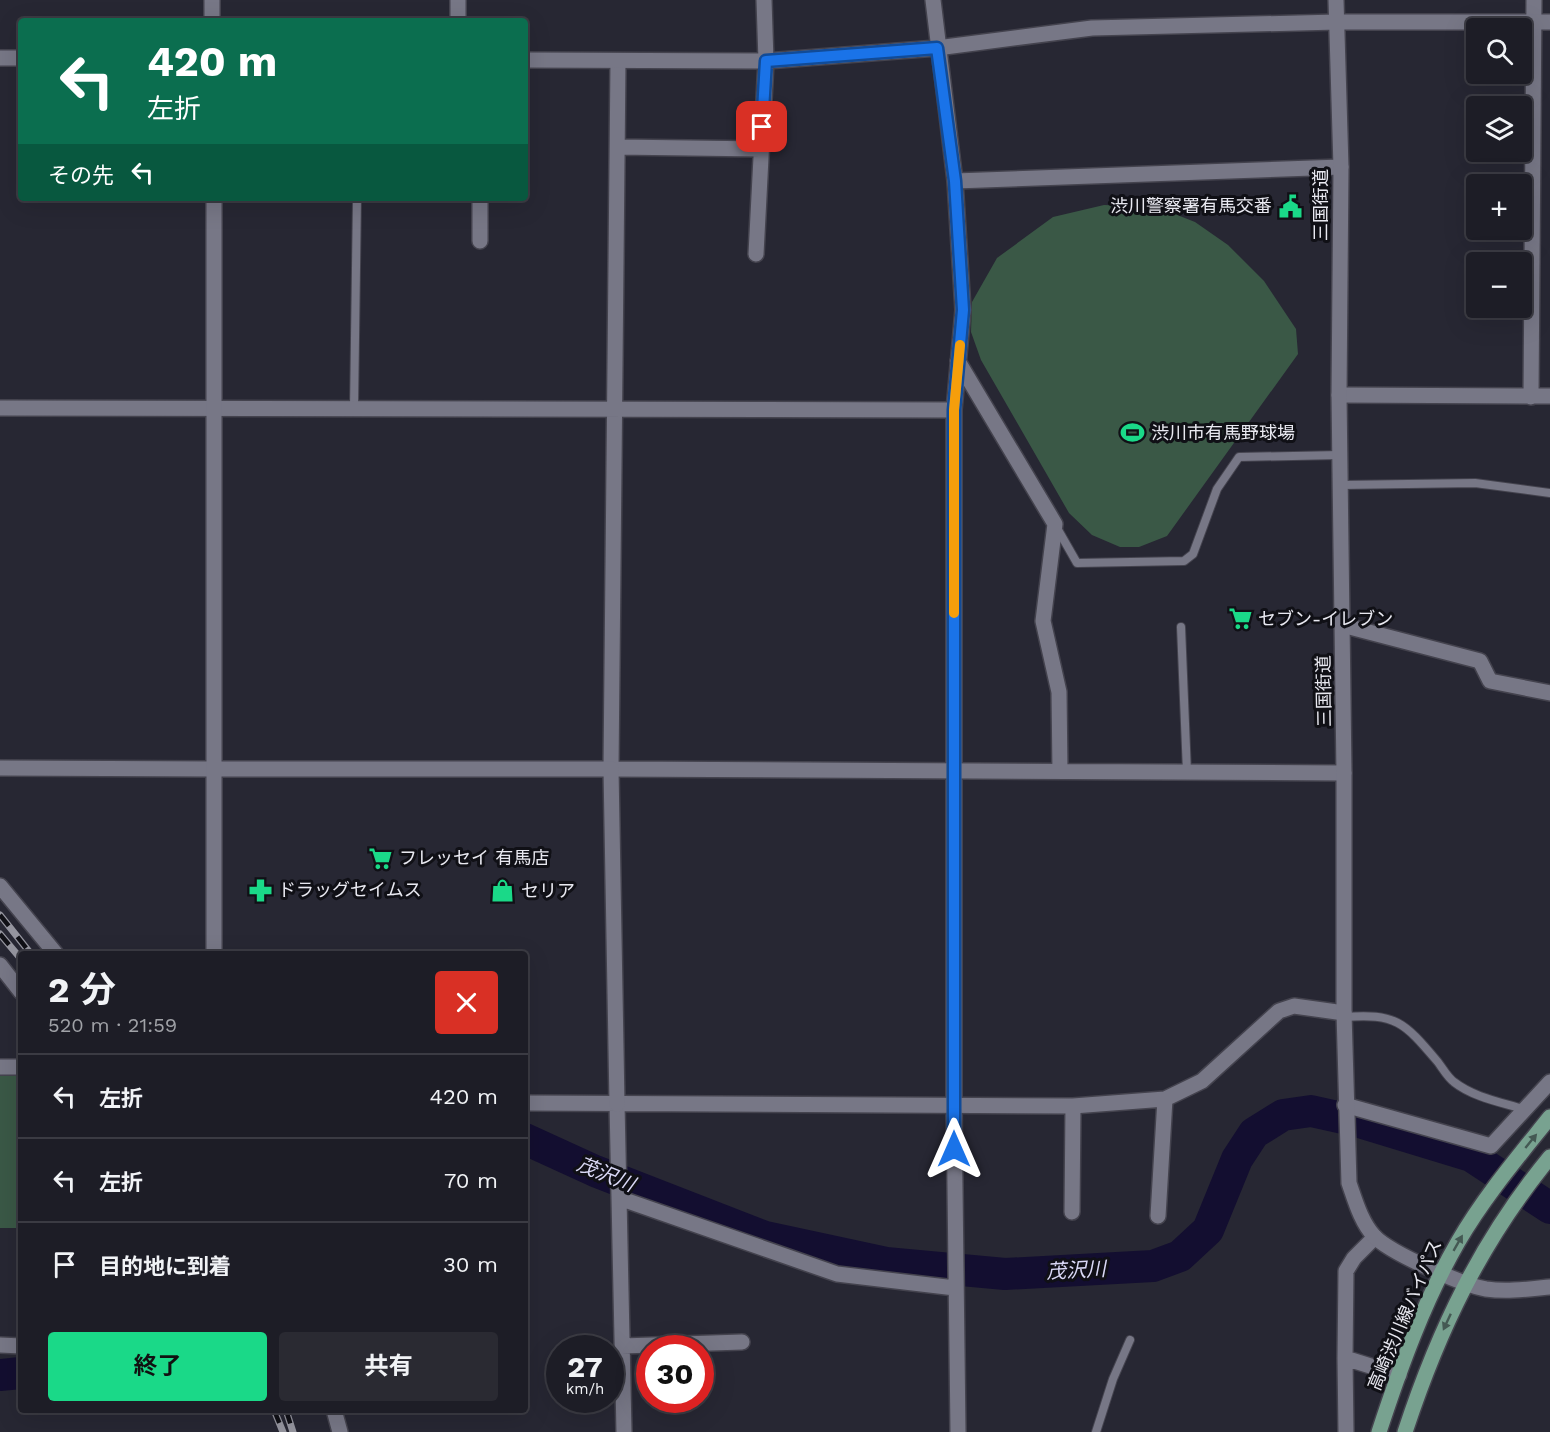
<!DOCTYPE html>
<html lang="ja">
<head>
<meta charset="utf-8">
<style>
	:root { --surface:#1d1d26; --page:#2a2a32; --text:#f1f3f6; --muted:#a0a2a7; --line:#3b3b43; --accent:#1ad988 }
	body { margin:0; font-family:"Work Sans","Noto Sans JP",sans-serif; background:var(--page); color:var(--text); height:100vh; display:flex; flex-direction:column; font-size:22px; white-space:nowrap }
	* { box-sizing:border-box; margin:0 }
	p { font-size:20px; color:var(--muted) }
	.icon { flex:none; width:33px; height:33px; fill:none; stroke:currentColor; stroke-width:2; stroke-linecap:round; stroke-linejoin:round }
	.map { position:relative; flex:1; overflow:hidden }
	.side { position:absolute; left:18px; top:951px; width:510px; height:462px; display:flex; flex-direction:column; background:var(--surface); border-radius:6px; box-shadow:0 6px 24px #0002,0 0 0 2px var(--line) }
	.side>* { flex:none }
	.guide { position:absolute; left:18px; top:18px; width:510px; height:183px; border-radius:6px; box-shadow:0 6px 24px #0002,0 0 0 2px var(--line); background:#0b6e4f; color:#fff; overflow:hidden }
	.tools { position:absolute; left:1466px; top:18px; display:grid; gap:12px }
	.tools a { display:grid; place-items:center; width:66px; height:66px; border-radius:6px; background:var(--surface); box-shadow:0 6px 24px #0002,0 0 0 2px var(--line); font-size:30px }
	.speed { position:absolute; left:546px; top:1335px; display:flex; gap:12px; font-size:30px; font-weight:700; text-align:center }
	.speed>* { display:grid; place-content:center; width:78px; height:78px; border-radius:50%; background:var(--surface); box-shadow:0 6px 24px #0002,0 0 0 2px var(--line); line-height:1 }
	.speed small { font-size:15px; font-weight:400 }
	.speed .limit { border:9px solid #d22; background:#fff; color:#111 }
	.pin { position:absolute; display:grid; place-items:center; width:51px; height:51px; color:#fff; margin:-26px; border-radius:12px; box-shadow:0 3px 9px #0006 }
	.me { position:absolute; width:66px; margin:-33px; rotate:0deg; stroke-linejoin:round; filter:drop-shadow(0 0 4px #0008) }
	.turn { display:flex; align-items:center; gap:21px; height:126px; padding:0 30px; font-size:27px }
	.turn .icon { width:78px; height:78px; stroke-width:2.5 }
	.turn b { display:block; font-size:42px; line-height:51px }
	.then { display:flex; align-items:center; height:57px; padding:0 30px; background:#0003; gap:12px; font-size:22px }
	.round { display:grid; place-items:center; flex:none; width:63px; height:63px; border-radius:6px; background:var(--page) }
	.head { display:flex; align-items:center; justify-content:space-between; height:102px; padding:0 30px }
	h1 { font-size:36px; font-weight:700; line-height:45px }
	.button { display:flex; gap:12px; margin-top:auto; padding:12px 30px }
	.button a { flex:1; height:69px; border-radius:6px; background:var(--accent); color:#111; font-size:24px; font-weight:700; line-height:69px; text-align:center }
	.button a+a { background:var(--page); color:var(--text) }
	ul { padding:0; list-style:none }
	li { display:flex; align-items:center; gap:18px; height:84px; padding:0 30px; border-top:2px solid var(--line) }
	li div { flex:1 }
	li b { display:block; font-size:22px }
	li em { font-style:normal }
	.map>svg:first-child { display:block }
	.green { fill:#3a5846 }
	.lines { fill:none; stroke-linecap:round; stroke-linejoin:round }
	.river { stroke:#130e30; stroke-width:32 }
	.service-casing { stroke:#44434e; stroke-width:10 }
	.minor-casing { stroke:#44434e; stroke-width:18 }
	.tertiary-casing { stroke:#44434e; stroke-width:18 }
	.primary-casing { stroke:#44434e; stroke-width:18 }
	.service { stroke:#777786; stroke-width:8 }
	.minor { stroke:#777786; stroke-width:15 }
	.tertiary { stroke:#777786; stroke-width:15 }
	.primary { stroke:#78a290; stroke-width:15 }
	.rail-casing { stroke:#95959f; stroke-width:7 }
	.rail { stroke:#101016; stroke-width:4.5; stroke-dasharray:14; stroke-linecap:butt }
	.oneway { fill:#445953 }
	.route-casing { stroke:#114b97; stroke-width:15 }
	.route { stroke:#1a73e8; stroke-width:10 }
	.slow { stroke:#f59e0b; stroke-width:10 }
	.labels { text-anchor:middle; stroke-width:6; stroke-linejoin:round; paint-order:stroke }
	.street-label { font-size:18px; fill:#e9e9f1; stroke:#101016 }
	.poi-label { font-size:18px; fill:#e9e9f1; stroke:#101016; text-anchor:start }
	.water-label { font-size:20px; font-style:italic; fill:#dad9f6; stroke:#101016 }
</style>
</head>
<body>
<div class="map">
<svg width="1550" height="1432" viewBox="0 0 1550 1432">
	<rect width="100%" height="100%" fill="#272733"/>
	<path class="green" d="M 1104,205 L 1157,207 L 1195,222 L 1228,245 L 1264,281 L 1296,329 L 1298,354 L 1167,536 L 1139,547 L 1120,547 L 1092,535 L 1069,513 L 981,360 L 971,332 L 972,302 L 997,258 L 1053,217 Z
		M 0,1074 L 21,1074 L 21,1228 L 0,1228 Z"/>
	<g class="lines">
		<path class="river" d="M 525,1139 L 595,1171 L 765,1237 L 886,1263 L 1005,1274 L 1153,1266 L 1180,1256 L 1208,1230 L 1237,1159 L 1254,1133 L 1283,1115 L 1311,1111 L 1356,1121 L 1471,1156 L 1550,1208
			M 0,1375 L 21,1373"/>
		<defs>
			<path id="service" d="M 354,408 L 357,198
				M 1340,485 L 1475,483 L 1550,493
				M 1057,528 L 1077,563 L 1184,561 L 1193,554 L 1217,489 L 1239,457 L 1340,455
				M 1181,627 L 1187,772
				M 1344,1017 C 1396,1013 1404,1022 1437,1061 C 1442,1067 1447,1077 1454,1082 C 1473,1097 1500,1102 1523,1109
				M 1096,1432 L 1113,1379 L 1130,1340"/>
			<path id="minor" d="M 933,0 L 955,181 L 963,310 L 954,410 L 954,1106 L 958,1432
				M 458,21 L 458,0
				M 618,61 L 611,769 L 1344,773
				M 618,147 L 761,149
				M 955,181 L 1341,167
				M 480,241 L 480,198
				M 756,254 L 766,61 L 764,0
				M 958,361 L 1055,524 L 1043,621 L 1059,692 L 1060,771
				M 1339,395 L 1550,396
				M 1531,397 L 1534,0
				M 0,408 L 954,410
				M 1342,625 L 1480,661 L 1490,681 L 1550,693
				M 0,768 L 214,769
				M 0,886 L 56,954
				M 0,965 L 21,992
				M 0,1067 L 21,1067
				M 525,1103 L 1073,1106 L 1165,1099 L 1202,1081 L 1279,1011 L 1294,1006 L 1344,1013
				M 617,1104 L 624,1432
				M 1345,1105 L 1491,1146 L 1550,1082
				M 619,1198 L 837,1274 L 955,1288
				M 1072,1212 L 1073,1106
				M 1158,1216 L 1165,1099
				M 1375,1237 L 1354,1258 L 1346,1271 L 1345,1358 L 1399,1375
				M 0,1345 L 21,1346
				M 622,1346 L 742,1342
				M 1345,1358 L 1346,1432"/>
			<path id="tertiary" d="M 1336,0 L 1341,167 L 1339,395 L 1344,773 L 1344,1013 L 1349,1183 C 1355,1200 1361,1222 1374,1236 C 1390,1253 1463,1285 1486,1289 C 1507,1292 1529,1289 1550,1287
				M 212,21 L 212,0
				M 0,58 L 21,58
				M 525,60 L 766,61 L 937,48 L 1092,28 L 1337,22 L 1550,22
				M 214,769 L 611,769 L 617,1104
				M 214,954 L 214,198
				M 334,1410 L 340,1432"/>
			<path id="primary" d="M 1379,1432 C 1400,1368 1424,1301 1458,1242 C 1484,1197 1518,1157 1550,1117
				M 1405,1432 C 1439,1329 1481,1241 1550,1157"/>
		</defs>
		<use href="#service" class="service-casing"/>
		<use href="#minor" class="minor-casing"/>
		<use href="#tertiary" class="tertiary-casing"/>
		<use href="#primary" class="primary-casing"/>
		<use href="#service" class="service"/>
		<use href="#minor" class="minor"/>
		<use href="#tertiary" class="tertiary"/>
		<use href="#primary" class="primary"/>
		<defs>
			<path id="rail" d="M 0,915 L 31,954
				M 0,934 L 21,959
				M 274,1410 L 283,1432
				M 286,1410 L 293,1432"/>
		</defs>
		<use href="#rail" class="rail-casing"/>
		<use href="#rail" class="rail"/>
	</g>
	<defs><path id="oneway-solid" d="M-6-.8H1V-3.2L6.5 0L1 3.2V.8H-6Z" transform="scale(1.5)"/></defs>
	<g class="oneway">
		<use href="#oneway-solid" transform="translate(1531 1141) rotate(-51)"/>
		<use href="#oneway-solid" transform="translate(1458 1243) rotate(-60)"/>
		<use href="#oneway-solid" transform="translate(1447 1322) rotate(115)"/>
	</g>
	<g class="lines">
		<defs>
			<path id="route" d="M 762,127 L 766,61 L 937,48 L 955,181 L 963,310 L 954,410 L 954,1149"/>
		</defs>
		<use href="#route" class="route-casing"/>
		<use href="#route" class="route"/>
		<path class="slow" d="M 954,613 L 954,410 L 960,345"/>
	</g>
	<defs>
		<symbol id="civic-bare" viewBox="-9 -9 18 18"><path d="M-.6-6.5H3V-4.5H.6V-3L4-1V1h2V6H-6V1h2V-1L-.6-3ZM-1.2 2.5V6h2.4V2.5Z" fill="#1ad988" stroke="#101016" stroke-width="2.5" paint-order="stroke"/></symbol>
		<symbol id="stadium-bare" viewBox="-9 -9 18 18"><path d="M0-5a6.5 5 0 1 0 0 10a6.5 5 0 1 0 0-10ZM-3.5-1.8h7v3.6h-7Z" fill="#1ad988" stroke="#101016" stroke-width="2.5" paint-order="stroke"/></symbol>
		<symbol id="supermarket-bare" viewBox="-9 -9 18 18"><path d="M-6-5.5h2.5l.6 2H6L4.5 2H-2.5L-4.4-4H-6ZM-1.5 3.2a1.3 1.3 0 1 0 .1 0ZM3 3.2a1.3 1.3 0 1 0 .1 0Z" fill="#1ad988" stroke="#101016" stroke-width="2.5" paint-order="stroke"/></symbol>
		<symbol id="pharmacy-bare" viewBox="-9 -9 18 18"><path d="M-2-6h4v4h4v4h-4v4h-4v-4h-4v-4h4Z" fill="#1ad988" stroke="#101016" stroke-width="2.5" paint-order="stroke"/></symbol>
		<symbol id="shop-bare" viewBox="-9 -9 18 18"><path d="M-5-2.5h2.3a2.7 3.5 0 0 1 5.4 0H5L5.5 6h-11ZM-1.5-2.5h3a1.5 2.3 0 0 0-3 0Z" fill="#1ad988" stroke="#101016" stroke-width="2.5" paint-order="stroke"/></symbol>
	</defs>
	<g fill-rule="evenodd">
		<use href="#civic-bare" x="1274" y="190" width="33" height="33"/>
		<use href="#stadium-bare" x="1116" y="416" width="33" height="33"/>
		<use href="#supermarket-bare" x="1224" y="602" width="33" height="33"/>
		<use href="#supermarket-bare" x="364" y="842" width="33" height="33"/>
		<use href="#pharmacy-bare" x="244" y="874" width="33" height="33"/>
		<use href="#shop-bare" x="486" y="874" width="33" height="33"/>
	</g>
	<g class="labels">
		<g class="street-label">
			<text transform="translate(1321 205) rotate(-90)" y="6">三国街道</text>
			<text transform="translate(1324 691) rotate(-91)" y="6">三国街道</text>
			<text transform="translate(1405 1315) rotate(-67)" y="6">高崎渋川線バイパス</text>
		</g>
		<g class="poi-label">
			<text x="1272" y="212" text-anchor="end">渋川警察署有馬交番</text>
			<text x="1151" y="439">渋川市有馬野球場</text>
			<text x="1258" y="625">セブン-イレブン</text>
			<text x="399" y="864">フレッセイ 有馬店</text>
			<text x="278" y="896">ドラッグセイムス</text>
			<text x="521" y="897">セリア</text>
		</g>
		<g class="water-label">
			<text transform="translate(606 1174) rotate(22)" y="7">茂沢川</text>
			<text transform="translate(1076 1270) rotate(-3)" y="7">茂沢川</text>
		</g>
	</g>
</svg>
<div class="tools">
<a><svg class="icon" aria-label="search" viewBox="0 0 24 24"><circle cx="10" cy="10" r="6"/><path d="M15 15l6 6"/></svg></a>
<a><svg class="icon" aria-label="layers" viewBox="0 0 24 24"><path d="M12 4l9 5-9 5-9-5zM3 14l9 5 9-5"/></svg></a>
<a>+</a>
<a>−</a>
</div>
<div class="speed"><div>27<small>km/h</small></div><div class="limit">30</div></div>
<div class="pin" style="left:762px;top:127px;background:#d93025"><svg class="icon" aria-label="arrive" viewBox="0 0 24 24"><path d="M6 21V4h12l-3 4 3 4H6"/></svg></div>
<svg class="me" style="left:954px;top:1149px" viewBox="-20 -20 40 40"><path d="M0-17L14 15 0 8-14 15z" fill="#1a73e8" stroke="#fff" stroke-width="4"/></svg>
<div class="guide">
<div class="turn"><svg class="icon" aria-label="left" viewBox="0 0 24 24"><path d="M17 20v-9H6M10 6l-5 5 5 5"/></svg><div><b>420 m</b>左折</div></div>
<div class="then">その先<svg class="icon" aria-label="left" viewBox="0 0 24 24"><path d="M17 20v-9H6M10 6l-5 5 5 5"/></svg></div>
</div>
<section class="side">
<div class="head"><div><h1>2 分</h1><p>520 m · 21:59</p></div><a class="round" style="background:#d93025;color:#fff"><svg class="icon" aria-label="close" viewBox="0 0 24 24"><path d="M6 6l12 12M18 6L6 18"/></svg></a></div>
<ul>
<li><svg class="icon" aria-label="left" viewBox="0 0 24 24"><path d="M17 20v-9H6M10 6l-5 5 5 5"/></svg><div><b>左折</b></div><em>420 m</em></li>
<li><svg class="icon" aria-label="left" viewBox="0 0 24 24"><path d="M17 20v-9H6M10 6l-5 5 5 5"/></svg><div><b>左折</b></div><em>70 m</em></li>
<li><svg class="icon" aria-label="arrive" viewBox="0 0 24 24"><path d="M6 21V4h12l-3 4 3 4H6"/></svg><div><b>目的地に到着</b></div><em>30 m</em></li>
</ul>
<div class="button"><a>終了</a><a>共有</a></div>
</section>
</div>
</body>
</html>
